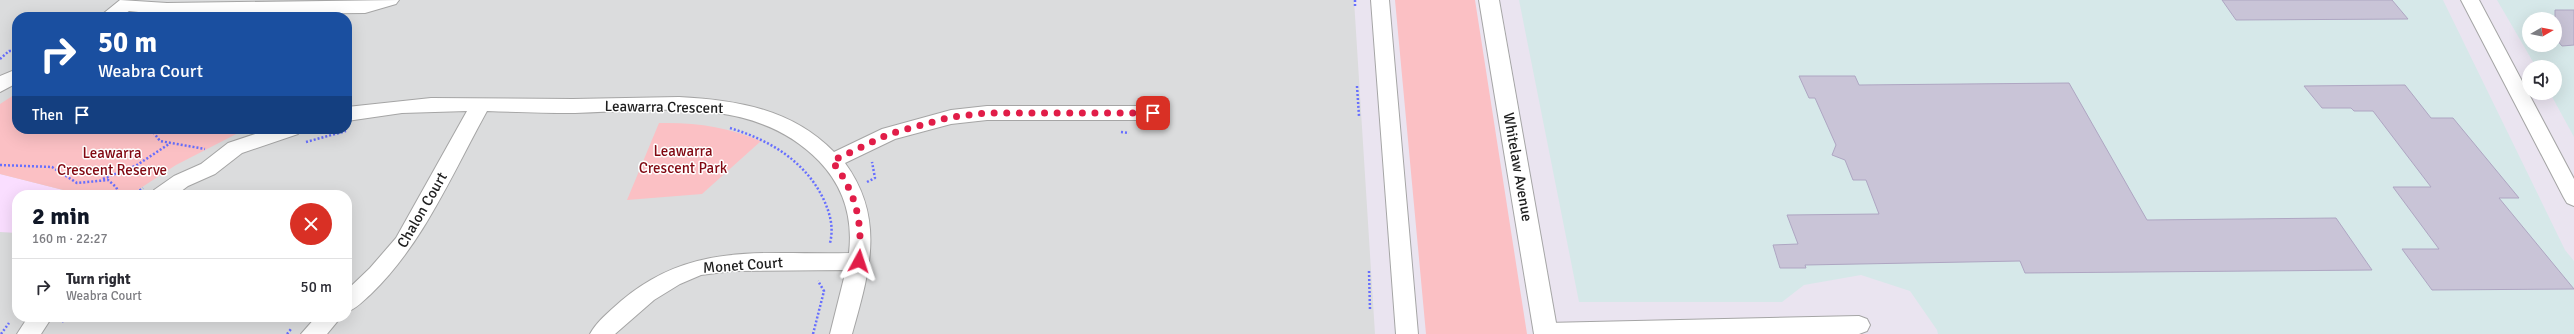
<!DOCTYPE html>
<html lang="en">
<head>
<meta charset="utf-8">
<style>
	:root { --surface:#fff; --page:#f7f7f7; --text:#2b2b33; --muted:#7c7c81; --line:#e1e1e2; --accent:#111827 }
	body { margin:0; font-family:Signika,sans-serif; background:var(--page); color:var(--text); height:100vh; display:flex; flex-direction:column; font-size:15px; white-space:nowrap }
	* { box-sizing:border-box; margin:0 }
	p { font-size:13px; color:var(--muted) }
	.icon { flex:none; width:22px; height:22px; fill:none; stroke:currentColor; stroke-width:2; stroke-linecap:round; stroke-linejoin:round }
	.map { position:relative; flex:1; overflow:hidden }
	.drawer { position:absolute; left:12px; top:190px; width:340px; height:132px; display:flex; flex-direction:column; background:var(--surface); border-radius:16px; box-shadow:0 4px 16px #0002 }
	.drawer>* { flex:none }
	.banner { position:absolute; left:12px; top:12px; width:340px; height:122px; border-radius:16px; box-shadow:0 4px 16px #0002; background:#1a4fa0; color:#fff; overflow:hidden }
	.needle { width:26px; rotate:81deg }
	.controls { position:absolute; left:2522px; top:12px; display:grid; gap:8px }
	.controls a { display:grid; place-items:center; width:40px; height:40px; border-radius:50%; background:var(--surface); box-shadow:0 4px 16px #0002; font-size:20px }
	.pin { position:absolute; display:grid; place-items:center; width:34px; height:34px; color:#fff; margin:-17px; border-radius:8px; box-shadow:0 2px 6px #0006 }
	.me { position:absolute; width:44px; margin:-22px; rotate:5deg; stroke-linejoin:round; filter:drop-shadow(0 0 3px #0008) }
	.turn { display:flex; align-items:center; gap:14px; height:84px; padding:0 20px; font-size:18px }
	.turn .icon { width:52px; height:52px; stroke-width:2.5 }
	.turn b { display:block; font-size:28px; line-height:34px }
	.then { display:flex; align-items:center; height:38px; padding:0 20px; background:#0003; gap:8px; font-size:15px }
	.round { display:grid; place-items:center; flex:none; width:42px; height:42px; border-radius:21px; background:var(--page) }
	.summary { display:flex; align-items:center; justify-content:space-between; height:68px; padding:0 20px }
	h1 { font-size:24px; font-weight:800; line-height:30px; color:var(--accent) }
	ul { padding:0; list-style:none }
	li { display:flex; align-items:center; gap:12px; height:56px; padding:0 20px; border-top:1px solid var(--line) }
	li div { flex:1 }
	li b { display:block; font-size:15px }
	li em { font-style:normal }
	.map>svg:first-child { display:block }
	.residential { fill:#dbdcdd; fill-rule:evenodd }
	.industrial { fill:#d6e8e9; fill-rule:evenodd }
	.education { fill:#fadeff }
	.park { fill:#fbc0c4 }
	.building { fill:#c9c4d7; stroke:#aea6c2 }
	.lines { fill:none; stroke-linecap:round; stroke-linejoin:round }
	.minor-casing { stroke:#a5a5a5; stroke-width:2 }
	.tertiary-casing { stroke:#a5a5a5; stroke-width:2 }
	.path { stroke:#676ffe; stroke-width:2.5; stroke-dasharray:2 2; stroke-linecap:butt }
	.minor { fill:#fff; fill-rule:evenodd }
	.tertiary { fill:#fff; fill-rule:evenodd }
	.route { stroke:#e11d48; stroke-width:7; stroke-dasharray:0 12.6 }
	.labels { text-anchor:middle; stroke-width:3; stroke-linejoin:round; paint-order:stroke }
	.street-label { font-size:15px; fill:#1e1e1e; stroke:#fff }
	.park-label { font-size:15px; fill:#810811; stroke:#fff }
</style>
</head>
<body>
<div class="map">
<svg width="2574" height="334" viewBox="0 0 2574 334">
	<rect width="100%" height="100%" fill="#eae4f0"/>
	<path class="residential" d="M 0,0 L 1354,0 L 1375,334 L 0,334 ZM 17,17 L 347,17 L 347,129 L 17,129 ZM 17,195 L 347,195 L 347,317 L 17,317 Z"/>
	<path class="industrial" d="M 1519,0 L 2443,0 L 2565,250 L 2574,261 L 2574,334 L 1938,334 L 1937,330 L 1910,291 L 1861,275 L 1804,285 L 1782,302 L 1579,302 Z
		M 2497,0 L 2574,0 L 2574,137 L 2550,93 L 2555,93 L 2555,67 L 2536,67 ZM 2529,19 L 2555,19 L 2555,45 L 2529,45 Z"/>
	<path class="education" d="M 0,174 L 83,195 L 17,195 L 17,233 L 0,232 Z"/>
	<path class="park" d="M 1395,0 L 1475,0 L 1527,334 L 1426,334 Z
		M 17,93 L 17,129 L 246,129 L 176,165 L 130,195 L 83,195 L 0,174 L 0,104 Z
		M 659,123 C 695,122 728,127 761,141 L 702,194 L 627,200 Z"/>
	<path class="building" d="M 2222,0 L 2392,0 L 2408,19 L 2236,20 Z
		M 2555,10 L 2574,10 L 2574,45 L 2562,46 L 2555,38 Z
		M 1799,76 L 1855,76 L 1859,85 L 2069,83 L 2147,220 L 2336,218 L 2372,270 L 2025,273 L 2020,261 L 1805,265 L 1806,268 L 1780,268 L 1773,245 L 1798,244 L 1787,215 L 1879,214 L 1866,180 L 1853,180 L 1845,160 L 1832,155 L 1836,145 L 1815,98 L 1809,98 Z
		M 2405,85 L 2431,118 L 2453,118 L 2519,198 L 2499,198 L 2574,289 L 2432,290 L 2402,249 L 2439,249 L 2393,187 L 2431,187 L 2373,111 L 2354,111 L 2351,108 L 2322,108 L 2304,86 Z"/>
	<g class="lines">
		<defs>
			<path id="minor" d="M 120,0 L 167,3 L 399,0 L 396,4 L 365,13 L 167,15 L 129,11 L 120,17 L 99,17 Z
				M 1371,0 L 1389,0 L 1418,334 L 1396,334 Z
				M 2461,0 L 2479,0 L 2574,179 L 2574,206 L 2567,203 L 2564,198 Z
				M 17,69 L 17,83 L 0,92 L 0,76 Z
				M 679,97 C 737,100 792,109 834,152 L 882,129 L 951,110 L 987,106 L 1153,106 L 1160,108 L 1163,113 L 1160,118 L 1153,120 L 987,120 L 951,124 L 895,139 L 845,163 C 886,219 869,273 852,334 L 830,334 L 846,270 L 732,271 L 701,275 L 680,284 L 654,300 L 615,334 L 590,334 C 597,321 610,311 621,301 C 692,241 763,255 849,253 C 853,218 844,187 819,161 C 755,95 659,111 575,113 C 545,113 516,112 487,111 C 452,174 423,244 371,294 C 363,301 357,308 347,312 L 347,290 L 370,268 L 396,238 L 467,111 L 402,113 L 347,121 L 347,107 L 431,98 L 573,99 Z
				M 270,129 L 301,129 L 298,134 L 242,153 L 215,174 L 188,186 L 176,195 L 151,195 L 154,190 L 174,176 L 201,164 L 228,143 Z
				M 1859,316 L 1867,319 L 1870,325 L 1867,331 L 1859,334 L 1536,334 L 1535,332 L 1538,326 L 1546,323 Z
				M 28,317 L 52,317 L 41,334 L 17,334 Z
				M 316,317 L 341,317 L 327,334 L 301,334 Z"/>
			<path id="tertiary" d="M 1479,0 L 1499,0 L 1558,334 L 1534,334 Z"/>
		</defs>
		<use href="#minor" class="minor-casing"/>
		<use href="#tertiary" class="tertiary-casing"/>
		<path class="path" d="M 1355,0 L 1355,6
			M 83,17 L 90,13
			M 0,59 L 9,51 L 17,51
			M 1357,86 L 1359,116
			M 730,128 C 769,140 804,160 823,198 C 830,213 834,227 830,243
			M 151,129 L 160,141 L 205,149
			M 1121,132 L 1129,133
			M 306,142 L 346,131
			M 0,165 L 52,167 L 77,183 L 108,180 L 116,187 L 120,195
			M 103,179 L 137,165 L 169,144
			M 867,182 L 875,178 L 872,162
			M 133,195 L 143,188
			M 1369,271 L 1370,310
			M 62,322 L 66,317
			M 1,334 L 9,323
			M 287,334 L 291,329
			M 813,334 L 824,291 L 818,281"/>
		<use href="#minor" class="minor"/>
		<use href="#tertiary" class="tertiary"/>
	</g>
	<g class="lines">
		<path class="route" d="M 859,261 C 863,222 856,192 832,161 L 889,134 L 951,117 L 987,113 L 1153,113"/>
	</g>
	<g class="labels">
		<g class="street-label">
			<text transform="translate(664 107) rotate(1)" y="5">Leawarra Crescent</text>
			<text transform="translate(1518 167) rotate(80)" y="5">Whitelaw Avenue</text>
			<text transform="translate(422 210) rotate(-60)" y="5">Chalon Court</text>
			<text transform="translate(743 265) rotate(-4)" y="5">Monet Court</text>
		</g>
		<g class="park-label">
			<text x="683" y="156">Leawarra<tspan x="683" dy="17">Crescent Park</tspan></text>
			<text x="112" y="158">Leawarra<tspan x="112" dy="17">Crescent Reserve</tspan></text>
		</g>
	</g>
</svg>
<div class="controls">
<a><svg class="needle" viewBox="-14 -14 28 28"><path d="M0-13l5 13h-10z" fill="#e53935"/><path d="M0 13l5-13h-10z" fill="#7c7c81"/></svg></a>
<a><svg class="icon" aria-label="sound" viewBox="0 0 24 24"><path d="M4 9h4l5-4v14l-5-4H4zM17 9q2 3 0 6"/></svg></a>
</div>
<div class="pin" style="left:1153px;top:113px;background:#d93025"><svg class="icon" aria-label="arrive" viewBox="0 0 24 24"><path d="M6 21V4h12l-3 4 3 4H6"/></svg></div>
<svg class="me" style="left:859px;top:261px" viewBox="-20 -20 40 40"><path d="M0-17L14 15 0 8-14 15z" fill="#e11d48" stroke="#fff" stroke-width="4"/></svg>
<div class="banner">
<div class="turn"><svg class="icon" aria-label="right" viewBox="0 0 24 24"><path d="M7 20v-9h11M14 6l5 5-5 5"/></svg><div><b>50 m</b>Weabra Court</div></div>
<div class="then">Then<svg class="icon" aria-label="arrive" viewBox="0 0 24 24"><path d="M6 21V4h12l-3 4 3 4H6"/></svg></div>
</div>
<section class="drawer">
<div class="summary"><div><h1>2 min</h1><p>160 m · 22:27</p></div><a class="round" style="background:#d93025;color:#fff"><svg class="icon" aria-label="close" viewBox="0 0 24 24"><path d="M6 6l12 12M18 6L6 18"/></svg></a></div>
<ul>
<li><svg class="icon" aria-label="right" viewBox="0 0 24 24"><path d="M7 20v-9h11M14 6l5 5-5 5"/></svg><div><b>Turn right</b><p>Weabra Court</p></div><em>50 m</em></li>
</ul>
</section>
</div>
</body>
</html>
